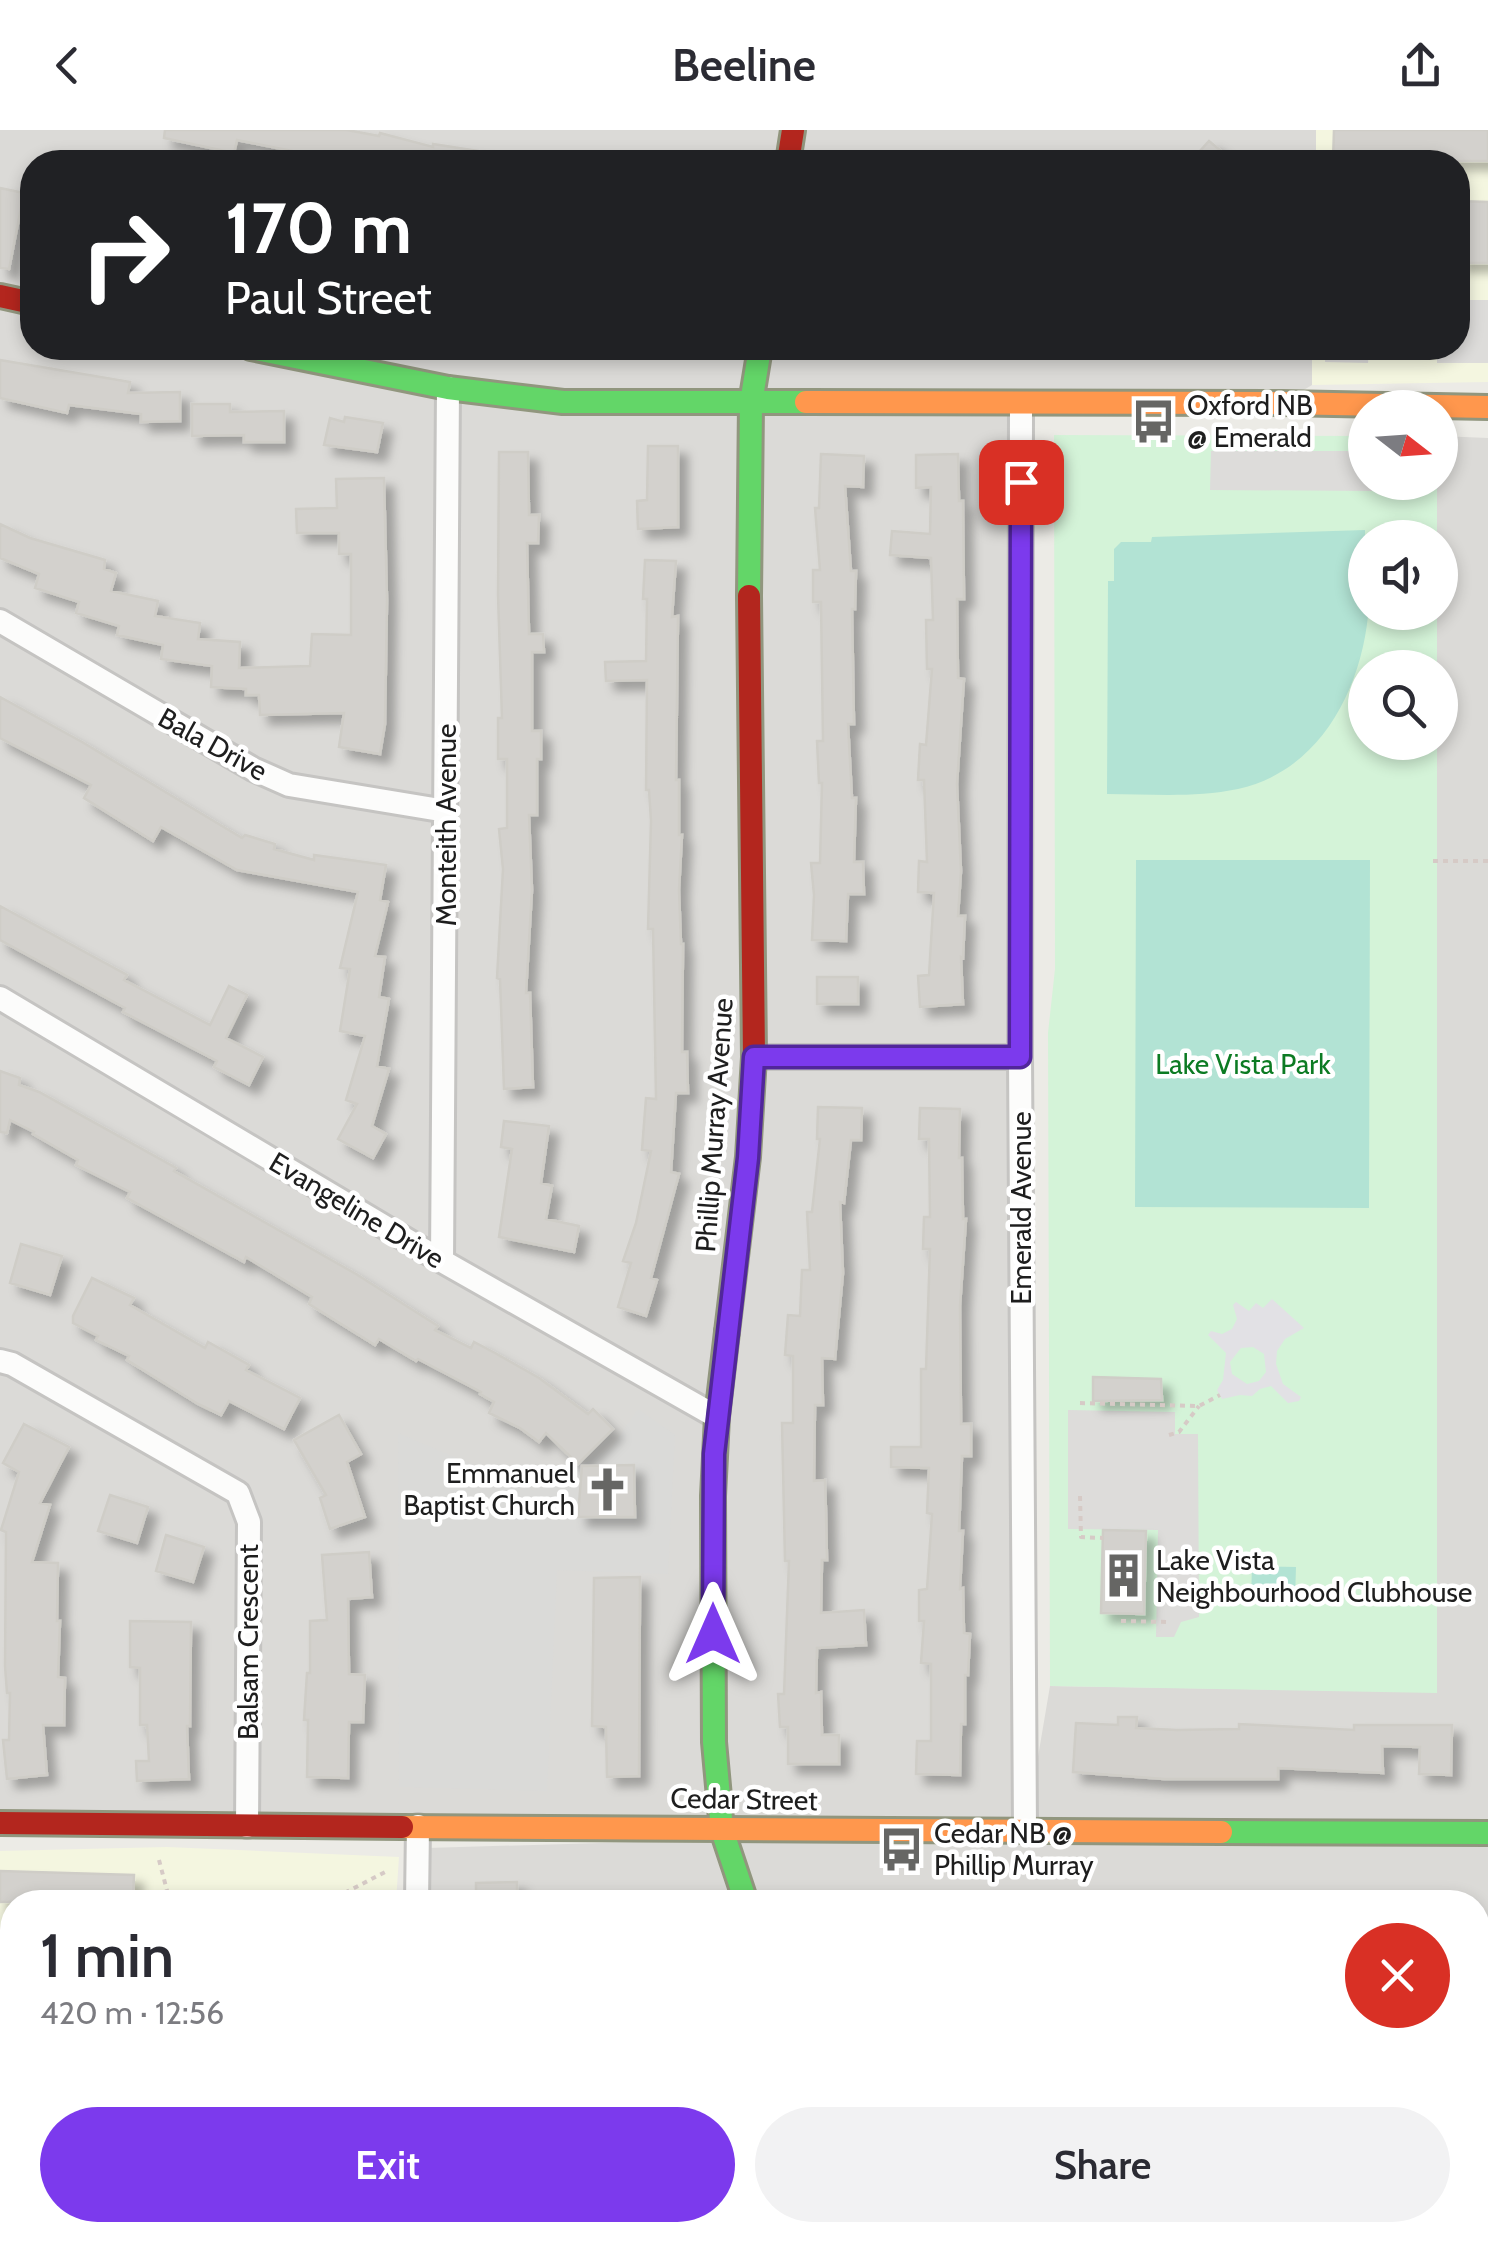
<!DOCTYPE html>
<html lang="en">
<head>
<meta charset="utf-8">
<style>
	:root { --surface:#fff; --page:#f2f2f3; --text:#2b2b33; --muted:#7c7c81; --accent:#7c3aed }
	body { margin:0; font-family:Cabin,sans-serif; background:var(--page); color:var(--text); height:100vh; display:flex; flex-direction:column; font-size:38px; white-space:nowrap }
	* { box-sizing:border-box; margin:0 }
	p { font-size:32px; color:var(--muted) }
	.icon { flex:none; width:55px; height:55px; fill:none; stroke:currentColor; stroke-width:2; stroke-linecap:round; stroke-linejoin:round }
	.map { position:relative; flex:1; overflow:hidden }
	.drawer { position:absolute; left:0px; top:1760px; width:1490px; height:352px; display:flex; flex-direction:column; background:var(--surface); border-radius:40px 40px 0 0; box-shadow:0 5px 15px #0003 }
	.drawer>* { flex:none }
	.top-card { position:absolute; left:20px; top:20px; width:1450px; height:210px; border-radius:40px; box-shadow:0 5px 15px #0003; background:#202124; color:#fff; overflow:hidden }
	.needle { width:65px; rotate:107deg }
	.fabs { position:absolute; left:1348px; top:260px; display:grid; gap:20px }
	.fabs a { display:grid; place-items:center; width:110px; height:110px; border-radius:50%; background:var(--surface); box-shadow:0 5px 15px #0003; font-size:50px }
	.pin { position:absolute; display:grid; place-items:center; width:85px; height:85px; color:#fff; margin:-42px; border-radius:20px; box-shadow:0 5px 15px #0006 }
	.me { position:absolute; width:110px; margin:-55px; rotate:0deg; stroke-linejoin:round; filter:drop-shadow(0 0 8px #0008) }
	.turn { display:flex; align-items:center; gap:35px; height:210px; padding:0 40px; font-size:45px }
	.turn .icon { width:130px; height:130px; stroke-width:2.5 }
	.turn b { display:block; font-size:70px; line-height:85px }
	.round { display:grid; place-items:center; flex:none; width:105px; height:105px; border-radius:52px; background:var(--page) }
	.headline { display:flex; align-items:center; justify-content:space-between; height:170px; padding:0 40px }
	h1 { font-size:60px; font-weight:600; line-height:75px }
	.button { display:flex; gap:20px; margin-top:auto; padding:20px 40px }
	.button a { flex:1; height:115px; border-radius:60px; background:var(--accent); color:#fff; font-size:40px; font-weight:600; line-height:115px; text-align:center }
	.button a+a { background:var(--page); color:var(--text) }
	header { display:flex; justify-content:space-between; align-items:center; height:130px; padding:0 40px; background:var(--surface); font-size:45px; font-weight:600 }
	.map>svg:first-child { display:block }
	.residential { fill:#dbdad7 }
	.education { fill:#f4f6e0 }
	.religious { fill:#dadad8 }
	.park { fill:#d4f3d8 }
	.pitch { fill:#b2e3d4 }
	.parking { fill:#dddcda }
	.plaza { fill:#e2e1e5; fill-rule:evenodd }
	.building { fill:#d3d1cd; stroke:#cfcdc7; stroke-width:2.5; filter:url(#shadow) }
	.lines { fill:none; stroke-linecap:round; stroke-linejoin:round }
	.lane-casing { stroke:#c5c4c2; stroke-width:16 }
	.street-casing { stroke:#c5c4c2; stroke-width:28 }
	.fast-casing { stroke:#91967e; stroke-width:28 }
	.slow-casing { stroke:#91967e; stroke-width:28 }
	.jam-casing { stroke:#91967e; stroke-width:28 }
	.path { stroke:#d6cac6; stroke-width:4; stroke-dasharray:5 5; stroke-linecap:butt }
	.lane { stroke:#fcfcfb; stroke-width:11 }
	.street { stroke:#fcfcfb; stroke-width:22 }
	.fast { stroke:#63d668; stroke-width:22 }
	.slow { stroke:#ff974d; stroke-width:22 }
	.jam { stroke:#b3261e; stroke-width:22 }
	.route-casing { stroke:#51269a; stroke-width:25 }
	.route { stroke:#7c3aed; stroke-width:18 }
	.labels { text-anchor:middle; stroke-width:9; stroke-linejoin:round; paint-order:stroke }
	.poi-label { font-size:28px; fill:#1e1e1e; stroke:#fff; text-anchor:start }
	.street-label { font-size:28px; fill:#1e1e1e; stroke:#fff }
	.park-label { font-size:28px; fill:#0c7b23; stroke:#fff }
</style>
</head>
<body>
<header><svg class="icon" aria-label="back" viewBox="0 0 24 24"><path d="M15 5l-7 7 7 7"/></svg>Beeline<svg class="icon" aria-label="share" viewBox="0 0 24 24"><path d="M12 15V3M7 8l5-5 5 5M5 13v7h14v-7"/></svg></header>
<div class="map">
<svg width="1488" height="2111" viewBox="0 0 1488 2111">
	<defs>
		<filter id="shadow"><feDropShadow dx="9" dy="9" stdDeviation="5" flood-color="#0004"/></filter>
	</defs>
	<rect width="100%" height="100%" fill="#ecebe6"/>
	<path class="residential" d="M 0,0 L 1316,0 L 1316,32 L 32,32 L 32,218 L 1312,218 L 1312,255 L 1282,273 L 1022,275 L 1027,1692 L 1050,1556 L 1437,1562 L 1437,613 L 1440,612 L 1440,538 L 1437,537 L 1437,483 L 1440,482 L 1440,408 L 1437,407 L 1437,353 L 1440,352 L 1440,306 L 1488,308 L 1488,2111 L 477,2111 L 473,2100 L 1478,2100 L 1478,1772 L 425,1772 L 427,1718 L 984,1702 L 0,1694 Z"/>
	<path class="education" d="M 1316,0 L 1488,0 L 1488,252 L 1312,255 L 1312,218 L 1458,218 L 1458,32 L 1316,32 Z
		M 167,1717 L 399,1727 L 396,1772 L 12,1772 L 12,2100 L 439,2100 L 443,2111 L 0,2111 L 0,1721 Z"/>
	<path class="religious" d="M 638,1279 L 675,1305 L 668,1444 L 557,1440 L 547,1661 L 399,1657 L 398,1303 L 534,1361 L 611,1318 Z"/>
	<path class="park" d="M 1054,305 L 1365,306 L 1365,352 L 1437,353 L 1437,407 L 1365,408 L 1365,482 L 1437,483 L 1437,537 L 1365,538 L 1365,612 L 1437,613 L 1437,1563 L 1050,1556 L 1048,903 L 1055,839 Z"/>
	<path class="pitch" d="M 1365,400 L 1365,482 L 1368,486 C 1360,562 1319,641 1238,659 C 1195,668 1150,664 1107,664 L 1108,451 L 1114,451 L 1114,419 L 1121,412 L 1151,412 L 1152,407 Z
		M 1136,730 L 1370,730 L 1369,1078 L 1135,1077 Z
		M 1252,1436 L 1296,1437 L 1295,1469 L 1251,1469 Z"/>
	<path class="parking" d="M 1458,170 L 1488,170 L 1488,233 L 1437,233 L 1437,218 L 1458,218 Z
		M 1326,218 L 1369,218 L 1368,233 L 1325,232 Z
		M 1211,321 L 1365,321 L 1365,352 L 1372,353 L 1372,361 L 1210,360 Z
		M 1068,1280 L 1175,1282 L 1175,1304 L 1198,1304 L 1199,1487 L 1181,1492 L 1174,1507 L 1156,1507 L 1158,1400 L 1068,1399 Z"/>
	<path class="plaza" d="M 1272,1169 L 1304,1198 L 1285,1209 L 1277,1221 L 1276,1234 L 1283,1254 L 1301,1267 L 1299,1271 L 1288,1273 L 1271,1256 L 1260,1259 L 1252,1266 L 1240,1265 L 1222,1269 L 1217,1260 L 1223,1250 L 1226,1223 L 1208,1205 L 1211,1201 L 1222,1204 L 1232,1199 L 1237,1189 L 1233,1175 L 1236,1172 L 1249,1181 L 1256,1173 L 1263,1178 ZM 1253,1217 L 1264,1224 L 1266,1242 L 1259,1251 L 1247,1254 L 1232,1244 L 1230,1232 L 1241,1218 Z"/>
	<path class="building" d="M 165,0 L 347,0 L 379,6 L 380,3 L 433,17 L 433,14 L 485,22 L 484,32 L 347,32 L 237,10 L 234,23 L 164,8 Z
		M 1334,0 L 1488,0 L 1488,31 L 1333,31 Z
		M 1209,11 L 1234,32 L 1190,32 Z
		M 0,58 L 24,63 L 9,139 L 0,138 Z
		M 1458,71 L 1488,72 L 1488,133 L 1458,133 Z
		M 0,230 L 130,252 L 128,263 L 180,262 L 180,291 L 141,292 L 141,284 L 69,275 L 67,283 L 0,268 Z
		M 192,274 L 230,274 L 230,282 L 284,281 L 284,312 L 244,312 L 244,305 L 192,306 Z
		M 345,287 L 383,293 L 377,322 L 324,315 L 330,288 L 344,292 Z
		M 648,316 L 678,316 L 678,397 L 638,399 L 637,371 L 647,370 Z
		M 499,322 L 528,322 L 529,385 L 539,385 L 538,413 L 527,413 L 529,504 L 543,504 L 544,522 L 532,522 L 532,601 L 541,601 L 541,629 L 537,629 L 537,685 L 529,685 L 532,760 L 526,863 L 530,863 L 533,957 L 504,959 L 500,849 L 497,848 L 503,739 L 499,699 L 507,698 L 507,629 L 498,629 L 498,588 L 502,588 L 498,465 Z
		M 821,324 L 864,326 L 863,357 L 845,356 L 851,441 L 856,441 L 855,479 L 852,479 L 854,594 L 848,594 L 852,668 L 856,668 L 854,732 L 863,732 L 864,764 L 848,764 L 846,811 L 812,810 L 814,765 L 811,733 L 820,733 L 822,653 L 819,653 L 817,611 L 823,611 L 821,472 L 813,472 L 813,440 L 820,440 L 815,378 L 819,378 Z
		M 958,324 L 959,371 L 963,371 L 964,469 L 957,469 L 958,548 L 964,549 L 957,654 L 961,741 L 958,786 L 965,786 L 963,828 L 961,827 L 963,874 L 920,877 L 918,846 L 929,845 L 934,763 L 918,762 L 919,731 L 927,732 L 924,650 L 918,650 L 920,614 L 926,615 L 932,539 L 927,539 L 926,490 L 933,490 L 931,428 L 890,425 L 892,401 L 930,404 L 931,357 L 916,358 L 916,325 Z
		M 384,348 L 387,470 L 385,594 L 380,624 L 339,617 L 344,583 L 260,585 L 259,565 L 246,565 L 246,559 L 211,557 L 212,536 L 161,529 L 163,515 L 117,505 L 119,496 L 76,483 L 79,472 L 35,458 L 39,444 L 0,428 L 0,394 L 30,408 L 105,430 L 104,439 L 116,443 L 111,461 L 158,471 L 155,486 L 200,493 L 198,509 L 240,512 L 239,538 L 310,536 L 312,504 L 351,505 L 351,424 L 339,424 L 339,403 L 297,403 L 296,379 L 337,378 L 336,349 Z
		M 645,430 L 676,431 L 672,487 L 678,486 L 676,650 L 679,650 L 679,705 L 682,705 L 679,760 L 681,814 L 683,814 L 682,922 L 687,922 L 688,963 L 676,963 L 671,1042 L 679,1044 L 651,1148 L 657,1150 L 646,1186 L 618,1177 L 631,1133 L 623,1131 L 636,1093 L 651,1021 L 642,1020 L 646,968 L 656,969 L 653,799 L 648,799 L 651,691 L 649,660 L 646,660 L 647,550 L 606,551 L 605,532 L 646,531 L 647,469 L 643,469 Z
		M 0,567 L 82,612 L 242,708 L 245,705 L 275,714 L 274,719 L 314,730 L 314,725 L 386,735 L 380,770 L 388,772 L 375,826 L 385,827 L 379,867 L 389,869 L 377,936 L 389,939 L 372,996 L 386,1004 L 373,1028 L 338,1009 L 357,974 L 346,970 L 365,906 L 340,901 L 350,839 L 340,838 L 358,762 L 237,740 L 161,697 L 153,711 L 84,668 L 91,655 L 0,608 Z
		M 0,776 L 127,845 L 124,850 L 210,895 L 229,856 L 247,865 L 226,908 L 263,927 L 249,955 L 214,937 L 217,931 L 123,882 L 125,878 L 0,810 Z
		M 817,847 L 858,847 L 858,874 L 817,874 Z
		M 0,941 L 20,948 L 19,955 L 39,962 L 176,1038 L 174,1041 L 356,1144 L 438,1196 L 435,1200 L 471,1218 L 474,1212 L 495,1223 L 539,1248 L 588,1284 L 593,1279 L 613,1299 L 578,1334 L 546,1303 L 539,1312 L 520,1298 L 489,1283 L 494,1272 L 480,1264 L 481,1262 L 418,1229 L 416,1231 L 379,1209 L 375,1215 L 309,1174 L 312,1167 L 246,1127 L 244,1132 L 127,1068 L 130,1062 L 76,1035 L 78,1030 L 33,1004 L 34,1002 L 10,990 L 7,1003 L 0,1002 Z
		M 818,977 L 862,978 L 861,1010 L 851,1010 L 844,1073 L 840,1072 L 843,1143 L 835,1229 L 822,1228 L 823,1275 L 815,1275 L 814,1351 L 825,1350 L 826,1382 L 827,1430 L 822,1430 L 821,1483 L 864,1480 L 866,1515 L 817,1518 L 816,1563 L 821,1562 L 822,1605 L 839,1605 L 839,1634 L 788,1634 L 788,1597 L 780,1597 L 778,1564 L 784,1564 L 789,1431 L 785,1431 L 782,1293 L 793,1293 L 793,1226 L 785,1225 L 788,1185 L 800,1186 L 802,1140 L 810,1140 L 807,1082 L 812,1082 L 820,1009 L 817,1009 Z
		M 920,978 L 960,979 L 959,1028 L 962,1028 L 963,1089 L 966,1089 L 960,1176 L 961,1294 L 971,1294 L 971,1326 L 962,1326 L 959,1401 L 963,1401 L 960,1459 L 963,1458 L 964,1503 L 970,1504 L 968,1545 L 965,1545 L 965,1594 L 961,1594 L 960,1645 L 916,1644 L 917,1611 L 931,1611 L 931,1534 L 921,1533 L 924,1491 L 919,1491 L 919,1460 L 927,1459 L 932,1384 L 927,1383 L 929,1338 L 891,1337 L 891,1317 L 921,1317 L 921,1239 L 926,1239 L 930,1119 L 923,1119 L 924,1087 L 930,1087 L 929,1009 L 919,1009 Z
		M 504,991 L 549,996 L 541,1053 L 552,1056 L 546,1089 L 579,1096 L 574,1122 L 499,1107 L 512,1019 L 501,1017 Z
		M 21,1114 L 62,1126 L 50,1165 L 10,1153 Z
		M 92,1148 L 134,1168 L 130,1175 L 205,1218 L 208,1212 L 249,1235 L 246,1240 L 300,1268 L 284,1299 L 229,1271 L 221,1285 L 198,1274 L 127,1230 L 129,1226 L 96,1210 L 98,1206 L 73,1193 L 73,1186 Z
		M 1093,1247 L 1161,1249 L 1162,1270 L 1093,1271 Z
		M 339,1285 L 361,1324 L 347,1332 L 365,1387 L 330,1399 L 320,1368 L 326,1365 L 294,1310 Z
		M 24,1294 L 69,1317 L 40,1373 L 50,1375 L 32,1432 L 58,1433 L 57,1491 L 60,1491 L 58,1547 L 65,1548 L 64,1595 L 43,1595 L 47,1645 L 7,1649 L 3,1610 L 9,1610 L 10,1563 L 7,1563 L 5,1536 L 6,1402 L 1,1400 L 19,1342 L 3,1333 Z
		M 634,1335 L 635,1387 L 578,1387 L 582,1336 Z
		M 110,1365 L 148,1377 L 137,1413 L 98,1401 Z
		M 1103,1400 L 1146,1401 L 1144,1484 L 1101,1483 Z
		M 166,1405 L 204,1417 L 193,1452 L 156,1441 Z
		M 369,1422 L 372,1467 L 348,1469 L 349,1544 L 365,1545 L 363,1592 L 349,1592 L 348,1648 L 307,1647 L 308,1590 L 304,1590 L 307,1543 L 310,1543 L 310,1491 L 327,1490 L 322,1425 Z
		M 640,1447 L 639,1646 L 607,1647 L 606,1597 L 592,1596 L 594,1448 Z
		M 130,1491 L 191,1492 L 190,1596 L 187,1596 L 189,1649 L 137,1651 L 136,1631 L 149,1631 L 147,1595 L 140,1595 L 140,1538 L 130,1537 Z
		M 1118,1587 L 1137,1587 L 1136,1598 L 1177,1600 L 1239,1599 L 1239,1594 L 1354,1600 L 1354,1595 L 1452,1595 L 1451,1645 L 1419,1644 L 1420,1617 L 1382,1616 L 1383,1643 L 1278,1638 L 1278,1649 L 1164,1649 L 1073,1642 L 1076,1593 L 1118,1595 Z
		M 0,1741 L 134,1745 L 133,1772 L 0,1772 Z
		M 517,1752 L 517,1772 L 476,1772 L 476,1753 Z"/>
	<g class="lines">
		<defs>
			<path id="lane" d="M 371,2111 L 372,2100"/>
			<path id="street" d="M 1021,275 L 1020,927 L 1025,1700
				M 0,491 L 253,639 L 289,655 L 446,681
				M 0,868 L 442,1131 L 717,1287
				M 754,927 L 1020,927
				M 442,1131 L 448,258
				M 0,1231 L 12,1234 L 238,1363 L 249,1392 L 247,1696
				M 417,1772 L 418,1696
				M 1478,1996 L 1488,1996
				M 473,2100 L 478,2111"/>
			<path id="fast" d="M 251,218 L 448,258 L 563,272 L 806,272
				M 749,466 L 751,273 L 760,218
				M 727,1202 L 717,1287 L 713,1366 L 714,1612 L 722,1700 L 746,1772
				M 1221,1702 L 1488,1703"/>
			<path id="slow" d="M 806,272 L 1282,273 L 1488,277
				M 402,1697 L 1221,1702"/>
			<path id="jam" d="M 788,32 L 793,0
				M 0,166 L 32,173
				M 727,1202 L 748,1027 L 754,927 L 749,466
				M 0,1693 L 402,1697
				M 868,2100 L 872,2111"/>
		</defs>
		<use href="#lane" class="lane-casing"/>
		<use href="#street" class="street-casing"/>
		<use href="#fast" class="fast-casing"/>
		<use href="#slow" class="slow-casing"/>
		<use href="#jam" class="jam-casing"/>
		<path class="path" d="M 1433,731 L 1488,731
			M 1080,1273 L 1199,1276 L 1220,1265
			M 1169,1305 L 1179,1302 L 1199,1276
			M 1080,1366 L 1081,1407 L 1103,1408
			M 1121,1491 L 1167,1492
			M 159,1730 L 170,1772
			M 327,1772 L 389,1740"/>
		<use href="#lane" class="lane"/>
		<use href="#street" class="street"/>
		<use href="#fast" class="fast"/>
		<use href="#slow" class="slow"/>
		<use href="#jam" class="jam"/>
	</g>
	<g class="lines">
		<defs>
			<path id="route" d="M 713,1504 L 714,1324 L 748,1028 L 754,927 L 1020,927 L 1021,352"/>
		</defs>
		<use href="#route" class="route-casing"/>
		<use href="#route" class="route"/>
	</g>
	<defs>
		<symbol id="bus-bare" viewBox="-9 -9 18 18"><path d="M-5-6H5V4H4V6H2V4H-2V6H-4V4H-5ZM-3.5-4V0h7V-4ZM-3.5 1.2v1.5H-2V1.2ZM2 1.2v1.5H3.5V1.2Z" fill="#666664" stroke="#fff" stroke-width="2.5" paint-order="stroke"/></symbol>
		<symbol id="church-bare" viewBox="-9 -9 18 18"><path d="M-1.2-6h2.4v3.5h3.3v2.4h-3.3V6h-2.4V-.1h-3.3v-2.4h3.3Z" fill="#666664" stroke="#fff" stroke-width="2.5" paint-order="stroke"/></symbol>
		<symbol id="building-bare" viewBox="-9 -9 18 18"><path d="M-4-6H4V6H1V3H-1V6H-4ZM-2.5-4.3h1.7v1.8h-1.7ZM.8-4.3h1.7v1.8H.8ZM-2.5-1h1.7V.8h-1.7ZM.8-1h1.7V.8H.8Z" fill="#666664" stroke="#fff" stroke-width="2.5" paint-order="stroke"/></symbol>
	</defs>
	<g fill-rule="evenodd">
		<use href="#bus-bare" x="1122" y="260" width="63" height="63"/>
		<use href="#church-bare" x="576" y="1328" width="63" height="63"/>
		<use href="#building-bare" x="1092" y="1414" width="63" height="63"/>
		<use href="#bus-bare" x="870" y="1688" width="63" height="63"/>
	</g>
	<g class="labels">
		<g class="poi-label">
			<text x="1187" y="285">Oxford NB<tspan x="1187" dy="32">@ Emerald</tspan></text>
			<text x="575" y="1353" text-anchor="end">Emmanuel<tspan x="575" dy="32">Baptist Church</tspan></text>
			<text x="1156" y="1440">Lake Vista<tspan x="1156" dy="32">Neighbourhood Clubhouse</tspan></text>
			<text x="934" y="1713">Cedar NB @<tspan x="934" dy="32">Phillip Murray</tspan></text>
		</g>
		<g class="street-label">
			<text transform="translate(213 614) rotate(29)" y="10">Bala Drive</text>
			<text transform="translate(446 695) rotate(-90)" y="10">Monteith Avenue</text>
			<text transform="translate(714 995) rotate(-86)" y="10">Phillip Murray Avenue</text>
			<text transform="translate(1021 1078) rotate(-90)" y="10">Emerald Avenue</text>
			<text transform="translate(357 1080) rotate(31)" y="10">Evangeline Drive</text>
			<text transform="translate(248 1512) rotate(-90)" y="10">Balsam Crescent</text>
			<text transform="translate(744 1669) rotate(1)" y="10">Cedar Street</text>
		</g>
		<g class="park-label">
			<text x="1243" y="944">Lake Vista Park</text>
		</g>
	</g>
</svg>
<div class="fabs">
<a><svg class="needle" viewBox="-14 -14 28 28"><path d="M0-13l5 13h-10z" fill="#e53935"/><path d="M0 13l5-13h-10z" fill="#7c7c81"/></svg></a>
<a><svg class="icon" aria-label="sound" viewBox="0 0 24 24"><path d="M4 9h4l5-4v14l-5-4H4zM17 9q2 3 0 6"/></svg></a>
<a><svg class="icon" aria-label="search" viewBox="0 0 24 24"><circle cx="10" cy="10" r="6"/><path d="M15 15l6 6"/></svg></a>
</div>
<div class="pin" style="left:1021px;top:352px;background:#d93025"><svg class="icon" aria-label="arrive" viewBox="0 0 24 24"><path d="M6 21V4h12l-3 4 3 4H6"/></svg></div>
<svg class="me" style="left:713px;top:1504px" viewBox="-20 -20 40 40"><path d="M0-17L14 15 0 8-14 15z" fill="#7c3aed" stroke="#fff" stroke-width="4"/></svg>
<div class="top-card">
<div class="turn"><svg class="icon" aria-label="right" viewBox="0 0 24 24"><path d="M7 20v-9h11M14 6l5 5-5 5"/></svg><div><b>170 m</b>Paul Street</div></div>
</div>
<section class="drawer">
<div class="headline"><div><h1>1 min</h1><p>420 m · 12:56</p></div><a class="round" style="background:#d93025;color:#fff"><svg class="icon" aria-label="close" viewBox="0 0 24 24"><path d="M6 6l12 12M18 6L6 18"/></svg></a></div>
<div class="button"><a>Exit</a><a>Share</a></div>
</section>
</div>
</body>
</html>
